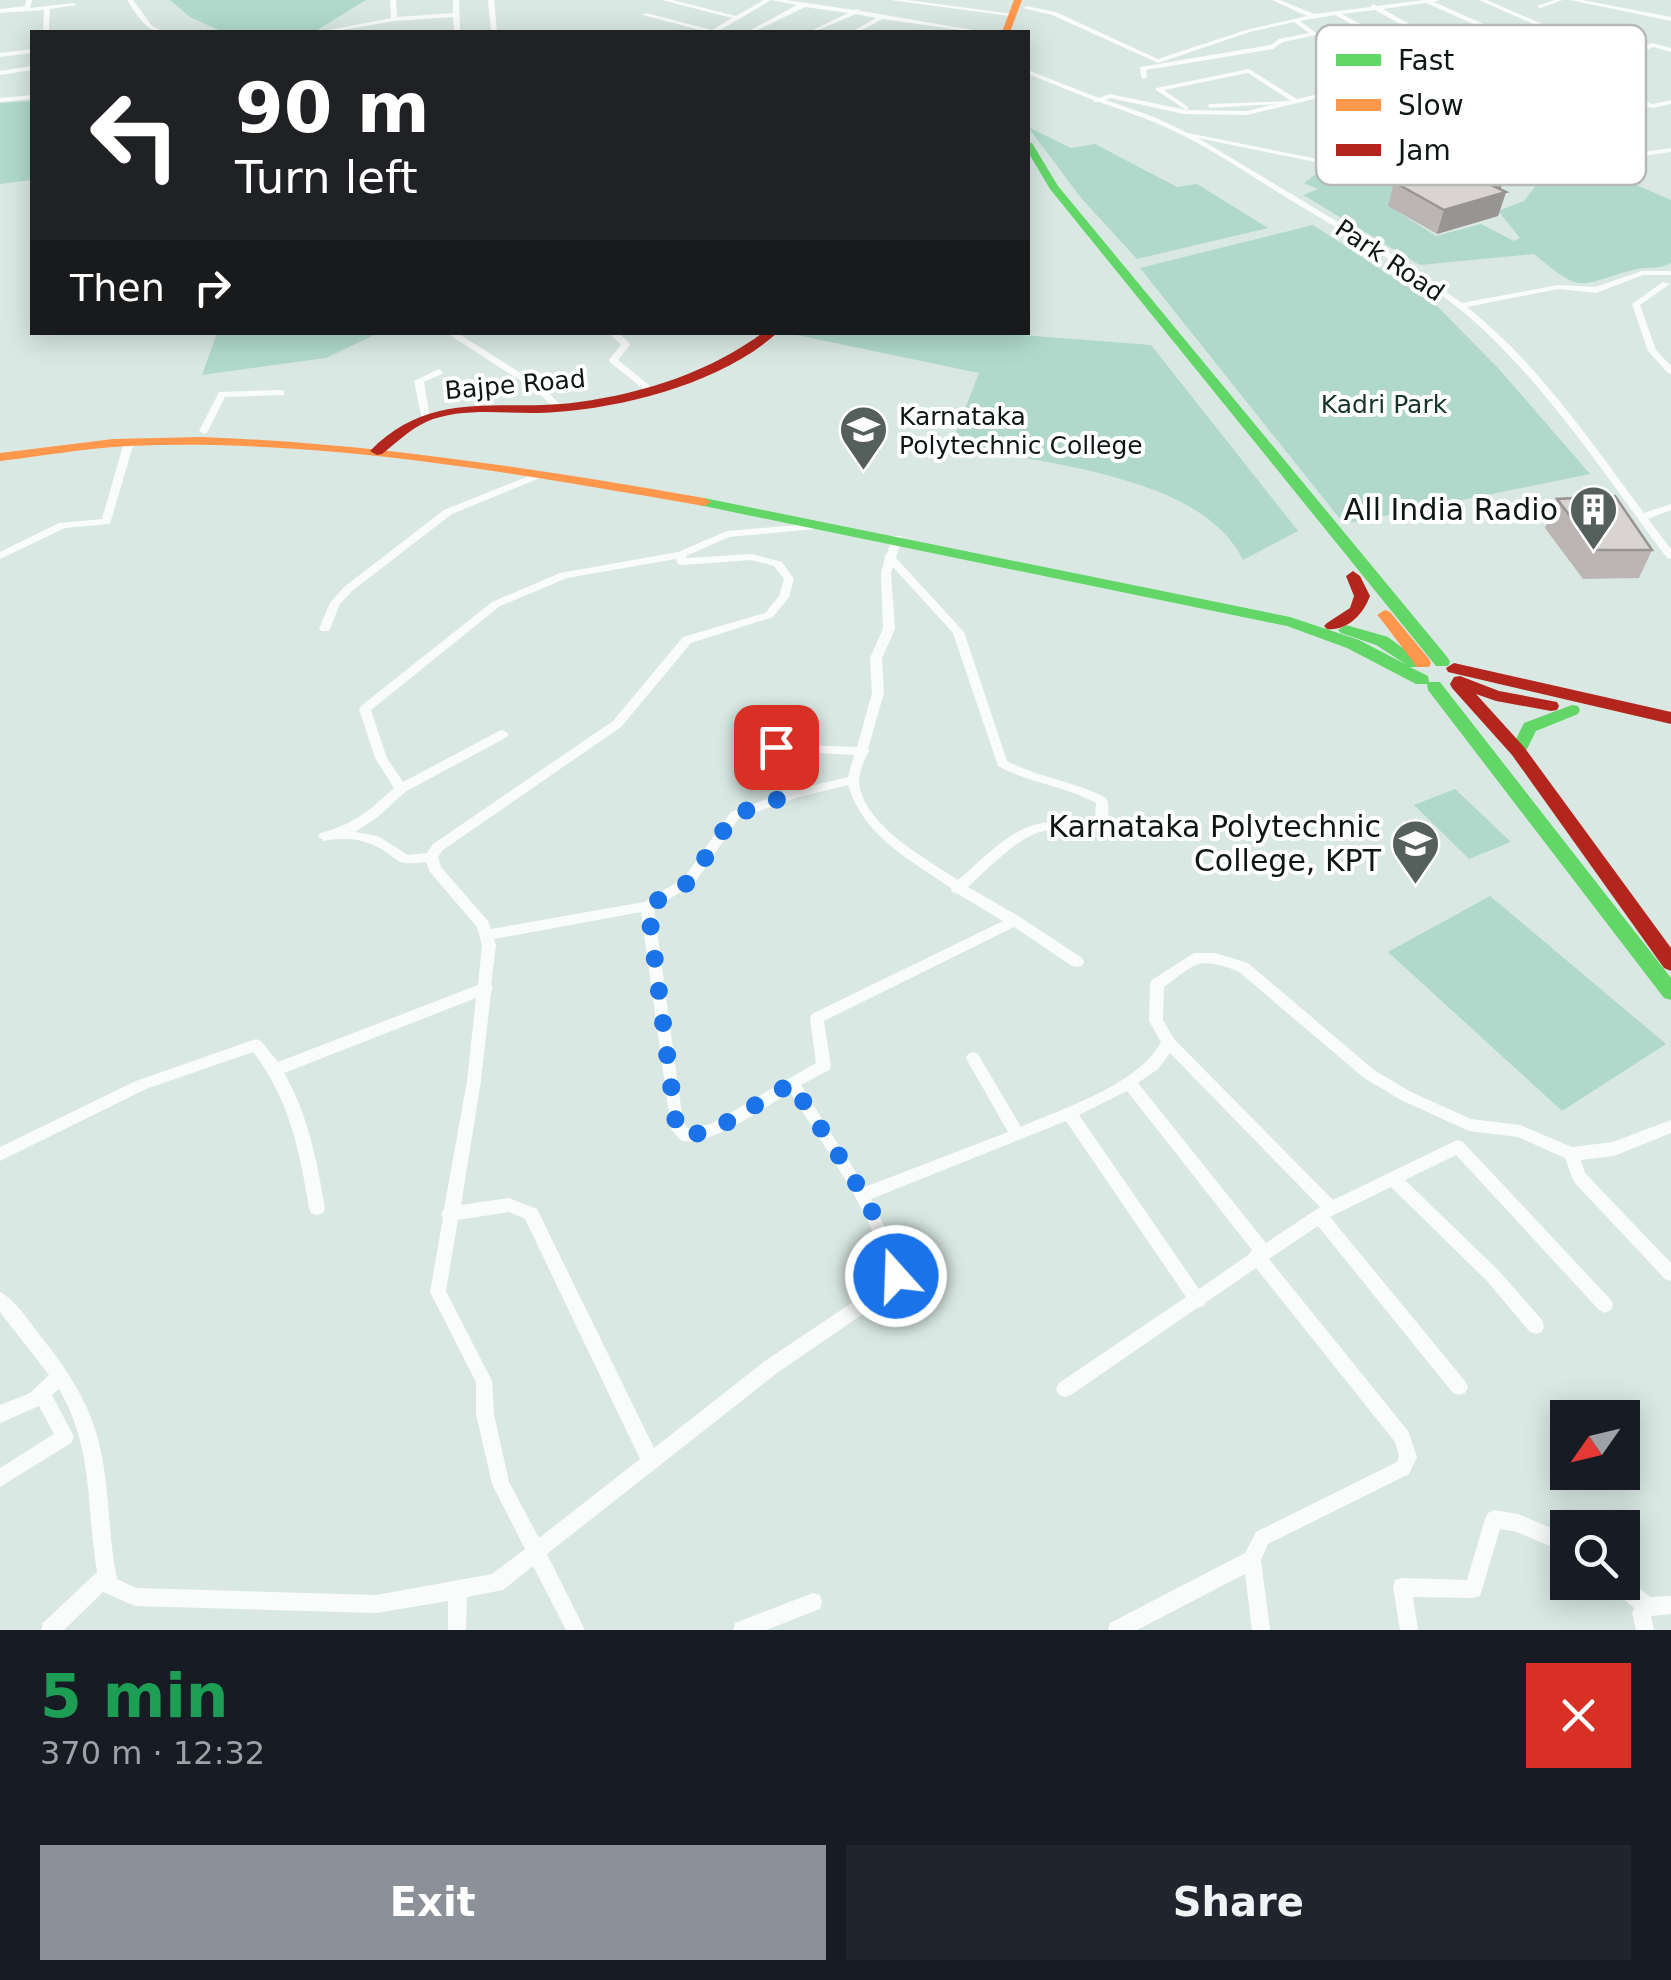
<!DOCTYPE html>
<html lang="en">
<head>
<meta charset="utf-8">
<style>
	:root { --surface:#171b24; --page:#20242c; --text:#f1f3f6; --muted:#9ea1a6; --accent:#8c9099 }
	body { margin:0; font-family:"DejaVu Sans",sans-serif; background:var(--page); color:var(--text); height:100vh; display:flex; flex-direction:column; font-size:38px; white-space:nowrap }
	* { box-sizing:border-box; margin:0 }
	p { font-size:32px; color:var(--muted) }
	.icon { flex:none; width:55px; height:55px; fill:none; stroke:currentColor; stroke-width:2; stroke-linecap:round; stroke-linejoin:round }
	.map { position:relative; height:1630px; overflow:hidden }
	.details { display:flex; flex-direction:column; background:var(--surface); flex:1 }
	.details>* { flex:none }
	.hud { position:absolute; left:30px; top:30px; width:1000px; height:305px; border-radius:0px; box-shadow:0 5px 25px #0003; background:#202124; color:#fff; overflow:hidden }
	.needle { width:65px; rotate:236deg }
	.fabs { position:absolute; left:1550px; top:1400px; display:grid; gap:20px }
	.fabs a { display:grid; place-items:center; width:90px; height:90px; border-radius:0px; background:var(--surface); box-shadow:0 5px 25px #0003; font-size:50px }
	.pin { position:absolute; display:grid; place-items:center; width:85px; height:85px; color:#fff; margin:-42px; border-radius:20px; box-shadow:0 5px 15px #0006 }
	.me { position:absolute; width:110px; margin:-55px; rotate:340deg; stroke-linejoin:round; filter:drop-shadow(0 0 8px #0008) }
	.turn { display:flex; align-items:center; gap:35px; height:210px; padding:0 40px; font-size:45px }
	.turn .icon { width:130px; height:130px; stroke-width:2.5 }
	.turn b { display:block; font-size:70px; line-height:85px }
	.then { display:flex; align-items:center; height:95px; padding:0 40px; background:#0003; gap:20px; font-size:38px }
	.round { display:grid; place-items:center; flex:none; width:105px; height:105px; border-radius:0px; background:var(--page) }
	.headline { display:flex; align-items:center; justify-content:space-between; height:170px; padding:0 40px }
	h1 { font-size:60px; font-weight:600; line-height:75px; color:#1e9e55 }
	.button { display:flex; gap:20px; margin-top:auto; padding:20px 40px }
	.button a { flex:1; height:115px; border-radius:0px; background:var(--accent); color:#fff; font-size:40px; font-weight:600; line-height:115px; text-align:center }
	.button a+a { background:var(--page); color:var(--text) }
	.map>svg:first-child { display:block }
	.green { fill:#b0d9cc }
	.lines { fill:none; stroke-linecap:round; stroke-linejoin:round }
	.street { fill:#f9fcfb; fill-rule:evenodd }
	.fast { fill:#63d668; fill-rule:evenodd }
	.slow { fill:#ff974d; fill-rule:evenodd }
	.jam { fill:#b3261e; fill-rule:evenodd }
	.wall { fill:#bbb6b4 }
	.shaded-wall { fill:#989492 }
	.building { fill:#d9d4d1; stroke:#989492; stroke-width:2.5 }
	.route { stroke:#1a73e8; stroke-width:18; stroke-dasharray:0 32.4 }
	.labels { text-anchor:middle; stroke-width:8; stroke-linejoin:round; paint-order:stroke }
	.far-street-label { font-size:25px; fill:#0e1714; stroke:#fff }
	.far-park-label { font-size:25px; fill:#15352c; stroke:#fff }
	.far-poi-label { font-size:25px; fill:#0e1714; stroke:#fff; text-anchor:start }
	.poi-label { font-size:30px; fill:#0e1714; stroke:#fff; text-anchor:end }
	.key { fill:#fff; stroke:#b7b9b8; stroke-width:2.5 }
	.key-label { font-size:28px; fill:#0e1714 }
</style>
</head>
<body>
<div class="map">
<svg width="1671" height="1630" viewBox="0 0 1671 1630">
	<rect width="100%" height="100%" fill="#d9e8e3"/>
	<path class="green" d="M 170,0 L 366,0 L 314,32 L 223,32 L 190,17 Z
		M 32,101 L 32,180 L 0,184 L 0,103 Z
		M 1028,127 L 1071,148 L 1095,144 L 1177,187 L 1197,184 L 1268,228 L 1137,259 L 1081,198 Z
		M 1499,154 L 1574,158 L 1671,200 L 1671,263 C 1658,270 1646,266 1633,270 C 1577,285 1583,295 1534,254 L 1420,265 L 1303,195 L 1318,189 L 1304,183 L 1329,164 L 1398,179 L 1422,192 L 1389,206 L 1436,236 L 1481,224 L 1514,241 L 1520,238 L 1498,211 L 1524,201 L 1537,184 L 1489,176 L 1477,167 L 1484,158 Z
		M 1313,225 L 1437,306 L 1499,369 L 1590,474 L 1344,524 L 1140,268 Z
		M 217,333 L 217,332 L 378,333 L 326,358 L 202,375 Z
		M 787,333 L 985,332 L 1151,345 L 1298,531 L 1243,560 C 1202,474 1038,463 951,445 L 979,373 Z
		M 1455,789 L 1511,842 L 1469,859 L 1414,805 Z
		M 1490,896 L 1666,1044 L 1562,1111 L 1388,952 Z"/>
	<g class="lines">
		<path class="street" d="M 26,0 L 32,0 L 30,8 L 74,3 L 77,5 L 50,9 L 49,32 L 43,32 L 44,10 L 0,13 L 0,9 L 25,6 Z
			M 127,0 L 133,0 L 152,26 L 164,32 C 145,32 137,14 127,0 Z
			M 390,0 L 396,0 L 397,17 L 453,13 L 453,0 L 459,0 L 460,32 L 454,32 L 453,17 L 394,21 L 330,32 L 319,32 L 391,18 Z
			M 488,0 L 494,0 L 497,32 L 491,32 Z
			M 662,0 L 672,0 L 736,16 L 764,0 L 786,0 L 854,10 L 858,9 L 861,11 L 985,32 L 973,32 L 883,19 L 858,32 L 851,32 L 876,18 L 856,14 L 813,32 L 813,30 L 848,13 L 805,7 L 754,32 L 747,32 L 797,5 L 771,0 L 717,32 L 708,32 L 643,15 L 646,13 L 712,30 L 732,18 Z
			M 890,0 L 908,0 L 1013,14 L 1010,16 Z
			M 1272,0 L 1280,0 L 1314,14 L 1370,7 L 1373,4 L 1377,6 L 1423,0 L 1440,0 L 1434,2 L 1513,37 L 1545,29 L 1479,0 L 1487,0 L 1554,29 L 1512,41 L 1426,3 L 1383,9 L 1434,38 L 1434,40 L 1394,47 L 1335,15 L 1300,21 L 1316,33 L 1316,35 L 1283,42 L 1273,49 L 1146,70 L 1147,77 L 1144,79 L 1141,77 L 1140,67 L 1271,45 L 1279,39 L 1309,33 L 1294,22 L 1250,32 L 1158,63 L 1052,15 L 1023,8 L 1026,6 L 1056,12 L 1158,59 L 1246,30 L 1307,16 ZM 1375,10 L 1426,38 L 1395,43 L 1342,14 Z
			M 1554,0 L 1563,0 L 1540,8 L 1537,6 Z
			M 1570,0 L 1582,0 L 1671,17 L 1671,21 Z
			M 1652,43 L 1671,48 L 1671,52 L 1653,47 L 1624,60 L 1619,59 Z
			M 32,49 L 32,53 L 0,57 L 0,53 Z
			M 1567,63 L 1596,76 L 1583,84 L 1653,104 L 1671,100 L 1671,104 L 1653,108 L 1569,84 L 1524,104 L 1520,104 L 1520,102 L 1566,81 L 1576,82 L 1588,76 L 1565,66 L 1564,65 Z
			M 32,66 L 32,70 L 0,75 L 0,71 Z
			M 1249,69 L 1297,99 L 1327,92 L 1378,92 L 1457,128 L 1507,135 L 1526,143 L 1558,146 L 1585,134 L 1643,152 L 1671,148 L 1671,152 L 1643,156 L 1585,138 L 1559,150 L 1527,147 L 1396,174 L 1415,178 L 1416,180 L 1412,182 L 1198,138 L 1401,260 L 1462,303 L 1558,285 L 1595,287 L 1642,271 L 1671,271 L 1671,275 L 1643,275 L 1596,293 L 1558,289 L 1467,307 C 1538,363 1590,441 1644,513 L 1671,504 L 1671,510 L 1648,519 L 1671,549 L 1671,559 L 1667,558 C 1612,485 1560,405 1493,339 C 1440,286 1372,249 1307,210 C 1266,186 1227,158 1184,136 C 1157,122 1128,112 1099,102 L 1094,102 L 1093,100 L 1028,74 L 1028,70 L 1030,71 L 1099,98 L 1110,94 L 1186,110 L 1156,90 L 1156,88 ZM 1248,73 L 1291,101 L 1210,104 L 1207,106 L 1210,108 L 1275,104 L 1247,111 L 1186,110 L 1189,108 L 1188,107 L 1164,90 ZM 1327,96 L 1377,96 L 1453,131 L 1505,139 L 1519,145 L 1388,173 L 1188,133 L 1154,117 L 1106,100 L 1110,98 L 1184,114 L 1247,115 Z
			M 32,95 L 32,99 L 0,102 L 0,98 Z
			M 1663,282 L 1670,284 L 1640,305 L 1656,350 L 1671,366 L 1671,374 L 1668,373 L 1648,351 L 1632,304 Z
			M 445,332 L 456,332 L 541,386 L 563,407 L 561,409 L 555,409 L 535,390 Z
			M 608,332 L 618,332 L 629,343 L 630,345 L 618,360 L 649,385 L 649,389 L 643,389 L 610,362 L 609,360 L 621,345 Z
			M 439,369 L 443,372 L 442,374 L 424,382 L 430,418 L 428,420 L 422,420 L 414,381 Z
			M 281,390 L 284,391 L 284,395 L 225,397 L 207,433 L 204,434 L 199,431 L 219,392 Z
			M 129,439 L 134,442 L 110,524 L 65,528 L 0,559 L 0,552 L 59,523 L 102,519 L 124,442 Z
			M 539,472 L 542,473 L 542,477 L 452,514 L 352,591 L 340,604 L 329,631 L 321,631 L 319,629 L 330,603 L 344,587 L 444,510 Z
			M 821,523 L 825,524 L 825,528 L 729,537 L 686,556 L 687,558 L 751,554 L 782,562 L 794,579 L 789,597 L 773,617 L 691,643 L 621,727 L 443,850 L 438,857 L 441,867 L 488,921 L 491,929 L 644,902 L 684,878 L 731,812 L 783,793 L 770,762 L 772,744 L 857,747 L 872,693 L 870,658 L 883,629 L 881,573 L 885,558 L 884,556 L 887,553 L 893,536 L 901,536 L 902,538 L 896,558 L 964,632 L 1007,761 C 1039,778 1075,781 1106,798 C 1110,804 1109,819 1105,825 C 1079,837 1064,826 1040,832 C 1016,839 987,870 968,887 L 1020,917 L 1082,958 L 1084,962 L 1082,966 L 1077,967 L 1072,966 L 1014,927 L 824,1021 L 831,1066 L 829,1070 L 801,1085 L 865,1187 L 1008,1132 L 968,1062 L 966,1058 L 968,1054 L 973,1052 L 978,1054 L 1021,1127 L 1025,1125 C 1066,1108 1114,1091 1146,1062 C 1152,1056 1157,1049 1161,1042 L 1149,1021 L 1150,984 L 1152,980 L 1194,953 L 1215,953 L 1248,963 L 1374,1070 L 1411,1092 L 1471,1119 L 1520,1125 L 1572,1147 L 1613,1142 L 1671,1120 L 1671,1133 L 1614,1156 L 1581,1160 L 1585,1173 L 1671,1263 L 1671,1281 L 1665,1279 L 1574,1182 L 1565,1158 L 1518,1137 L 1469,1131 L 1401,1100 L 1364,1078 L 1238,971 C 1197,957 1198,962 1164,987 L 1163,1020 L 1174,1039 L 1333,1200 L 1453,1142 L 1458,1140 L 1463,1142 L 1611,1300 L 1613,1305 L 1611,1310 L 1605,1313 L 1599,1310 L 1456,1155 L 1405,1180 L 1499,1271 L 1542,1320 L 1544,1326 L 1542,1332 L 1536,1334 L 1530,1332 L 1487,1281 L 1391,1187 L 1330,1217 L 1465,1381 L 1468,1387 L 1465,1393 L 1459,1395 L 1453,1393 L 1318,1226 L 1269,1259 L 1408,1431 L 1417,1457 L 1409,1474 L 1268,1544 L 1261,1560 L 1270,1630 L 1252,1630 L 1245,1574 L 1137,1630 L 1108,1630 L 1110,1623 L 1245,1553 L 1256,1532 L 1397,1462 L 1399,1457 L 1395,1442 L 1256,1268 L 1205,1303 L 1204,1306 L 1197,1308 L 1071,1395 L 1065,1397 L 1059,1395 L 1056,1389 L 1059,1383 L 1186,1297 L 1066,1121 L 871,1199 L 900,1259 L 904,1276 L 892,1294 L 777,1373 L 547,1554 L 585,1630 L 566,1630 L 533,1566 L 503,1590 L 467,1597 L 466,1630 L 448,1630 L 448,1601 L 376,1613 L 135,1606 L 103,1592 L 64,1630 L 41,1630 L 43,1623 L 97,1572 C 86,1506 94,1449 59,1389 L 52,1395 L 74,1437 L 71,1443 L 0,1487 L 0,1468 L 54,1434 L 39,1406 L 0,1423 L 0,1405 L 30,1393 L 49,1375 L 0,1312 L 0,1292 C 17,1301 30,1323 42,1338 C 68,1370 91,1406 100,1447 C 110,1491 108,1536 117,1579 L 136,1588 L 376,1595 L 492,1574 L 525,1549 L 492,1484 L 476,1414 L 476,1382 L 430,1292 L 443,1218 L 441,1214 L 444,1209 L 467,1081 L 476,998 L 284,1073 C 308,1114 317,1161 325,1208 L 323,1213 L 317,1215 L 311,1213 L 309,1208 C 300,1152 289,1098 253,1052 L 146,1089 L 0,1161 L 0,1147 L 136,1081 L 256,1039 L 261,1041 L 278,1062 L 478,985 L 482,945 L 477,927 L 430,872 L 426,862 C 391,867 400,857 373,845 C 359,838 338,838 324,841 L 318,836 L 320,833 C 353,825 369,811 394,788 L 375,758 L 359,709 L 361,706 L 492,602 L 560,573 L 678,552 L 727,531 ZM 676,559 L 678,564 L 682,565 L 751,560 L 774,566 L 784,579 L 779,596 L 765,613 L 683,637 L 613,721 L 433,844 L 427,853 L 408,855 L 378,836 L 355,832 L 379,816 L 405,792 L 507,737 L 509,734 L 503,730 L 499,731 L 403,782 L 387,758 L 371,710 L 500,606 L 567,578 ZM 893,567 L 953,633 L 998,766 C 1029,783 1065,786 1096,803 L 1095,820 C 1076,826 1057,819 1038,824 C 1007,831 982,860 958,880 C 927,859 862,825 859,781 C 859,772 865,758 869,751 L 868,749 L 884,693 L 882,658 L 895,629 L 891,573 ZM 782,751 L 854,755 L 848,777 L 794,790 L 782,762 ZM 848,785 C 864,837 909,859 951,888 L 952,892 L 958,894 L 1003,921 L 812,1014 L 810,1018 L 816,1063 L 711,1124 L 688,1128 L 683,1122 L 654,908 L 694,884 L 739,818 L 799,797 ZM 641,912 L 671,1129 C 673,1131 679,1139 681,1140 C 704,1150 769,1105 790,1092 C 822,1144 874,1215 888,1274 L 880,1284 L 765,1361 L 654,1448 L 537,1209 L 509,1198 L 461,1205 L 481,1081 L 491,992 L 493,988 L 491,985 L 496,945 L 494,939 ZM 1170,1053 L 1320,1207 L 1266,1243 L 1138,1083 L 1158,1069 ZM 1127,1091 L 1252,1250 L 1248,1255 L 1199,1289 L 1079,1115 ZM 509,1212 L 525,1219 L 640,1459 L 539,1538 L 509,1482 L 494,1414 L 492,1381 L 446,1291 L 458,1220 Z
			M 1494,1510 L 1518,1514 L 1568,1535 L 1568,1554 L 1517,1532 L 1500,1529 L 1480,1596 L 1473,1598 L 1413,1597 L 1418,1630 L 1400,1630 L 1393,1587 L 1395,1580 L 1402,1578 L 1467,1580 L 1485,1519 L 1488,1513 Z
			M 1622,1574 L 1650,1597 L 1671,1596 L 1671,1614 L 1651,1616 L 1654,1630 L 1636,1630 L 1632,1613 L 1634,1608 L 1612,1589 L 1610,1582 L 1622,1582 Z
			M 813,1593 L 820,1595 L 822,1602 L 820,1609 L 766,1630 L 733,1630 L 735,1623 Z"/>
		<path class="fast" d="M 1028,142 L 1032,143 L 1058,186 L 1448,658 L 1450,662 L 1448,666 L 1436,666 L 1050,189 L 1028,152 Z
			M 704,498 L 1290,617 L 1359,640 L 1407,665 L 1376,645 L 1341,633 L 1338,630 L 1346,625 L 1388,637 L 1422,663 L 1420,667 L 1410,667 L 1428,676 L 1429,682 L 1440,682 L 1671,978 L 1671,1000 L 1664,998 L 1428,690 L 1427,684 L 1416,684 L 1347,648 L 1287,626 L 699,505 L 697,502 Z
			M 1572,705 L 1578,706 L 1580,710 L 1578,714 L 1536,731 L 1524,755 L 1512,755 L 1510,751 L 1524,723 Z"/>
		<path class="slow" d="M 1014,0 L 1022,0 L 1010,32 L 1002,32 Z
			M 201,437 C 371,443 537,469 704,498 L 711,502 L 704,506 C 514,473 322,438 129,446 C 86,448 43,456 0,461 L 0,453 L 113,439 Z
			M 1385,610 L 1390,612 L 1429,659 L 1431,663 L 1429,667 L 1417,667 L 1380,618 L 1377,615 Z"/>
		<path class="jam" d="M 764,332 L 778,332 C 724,382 627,407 556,412 C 514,416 465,405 426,422 C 409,430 396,443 382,454 L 377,455 L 370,451 C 433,387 501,413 579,402 C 644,393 710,372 764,332 Z
			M 1353,571 L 1360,576 L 1370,596 C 1363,615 1347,631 1327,629 L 1324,626 L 1327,623 L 1350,608 L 1354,596 L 1346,576 Z
			M 1454,663 L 1671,712 L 1671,724 L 1448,672 L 1446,668 Z
			M 1460,676 L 1499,691 L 1557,702 L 1559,706 L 1557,710 L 1551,711 L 1496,701 L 1476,694 L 1524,747 L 1671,948 L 1671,971 L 1664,968 L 1512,755 L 1452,688 L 1450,684 L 1454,677 Z"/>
	</g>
	<path class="wall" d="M 1503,181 L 1500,189 L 1506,192 L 1498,216 L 1437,234 L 1388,206 L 1394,182 Z
		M 1557,499 L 1652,550 L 1639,578 L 1583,579 L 1545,528 Z"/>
	<path class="shaded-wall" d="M 1503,181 L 1499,194 L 1506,192 L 1498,216 L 1437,234 L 1444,210 L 1489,184 Z"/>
	<path class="building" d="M 1467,164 L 1503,181 L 1489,184 L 1506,192 L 1444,210 L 1394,182 Z
		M 1615,496 L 1652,550 L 1596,550 L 1557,499 Z"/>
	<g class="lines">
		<path class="route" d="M 776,747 L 776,762 L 790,795 L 734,815 L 689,882 L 648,906 L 676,1124 L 685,1136 L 714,1130 L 792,1083 C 825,1139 885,1213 896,1276"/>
	</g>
	<defs>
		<symbol id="university-pin" viewBox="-11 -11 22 30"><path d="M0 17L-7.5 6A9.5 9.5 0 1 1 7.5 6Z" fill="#55605c" stroke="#fff"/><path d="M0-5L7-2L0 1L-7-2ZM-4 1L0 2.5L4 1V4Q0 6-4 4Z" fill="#fff"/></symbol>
		<symbol id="building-pin" viewBox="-11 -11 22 30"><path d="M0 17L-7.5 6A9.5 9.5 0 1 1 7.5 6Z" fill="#55605c" stroke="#fff"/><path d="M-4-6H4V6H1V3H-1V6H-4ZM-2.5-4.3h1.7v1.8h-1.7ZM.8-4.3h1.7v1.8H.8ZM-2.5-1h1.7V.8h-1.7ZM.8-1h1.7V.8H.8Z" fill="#fff"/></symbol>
	</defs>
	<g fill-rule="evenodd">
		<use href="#university-pin" x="836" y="402" width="55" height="75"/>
		<use href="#building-pin" x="1566" y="482" width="55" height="75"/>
		<use href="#university-pin" x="1388" y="816" width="55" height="75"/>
	</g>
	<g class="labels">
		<g class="far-street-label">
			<text transform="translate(1390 260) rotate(34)" y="9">Park Road</text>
			<text transform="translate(515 384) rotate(-5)" y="9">Bajpe Road</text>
		</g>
		<g class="far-park-label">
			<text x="1384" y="413">Kadri Park</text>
		</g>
		<g class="far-poi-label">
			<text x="899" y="425">Karnataka<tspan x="899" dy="29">Polytechnic College</tspan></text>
		</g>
		<g class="poi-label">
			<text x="1558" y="520">All India Radio</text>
			<text x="1381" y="837">Karnataka Polytechnic<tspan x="1381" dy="34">College, KPT</tspan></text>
		</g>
	</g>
	<rect x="1316" y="25" width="330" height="160" rx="15" class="key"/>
	<rect x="1336" y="54" width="45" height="12" fill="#63d668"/>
	<rect x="1336" y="99" width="45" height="12" fill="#ff974d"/>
	<rect x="1336" y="144" width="45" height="12" fill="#b3261e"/>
	<g class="key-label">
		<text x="1398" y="70">Fast</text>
		<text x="1398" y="115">Slow</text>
		<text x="1398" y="160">Jam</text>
	</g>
</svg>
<div class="fabs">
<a><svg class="needle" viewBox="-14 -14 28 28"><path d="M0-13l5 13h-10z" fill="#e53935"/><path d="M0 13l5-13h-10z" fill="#9ea1a6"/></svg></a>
<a><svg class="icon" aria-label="search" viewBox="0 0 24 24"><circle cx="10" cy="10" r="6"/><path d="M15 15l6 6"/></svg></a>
</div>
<div class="pin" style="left:776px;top:747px;background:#d93025"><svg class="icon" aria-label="arrive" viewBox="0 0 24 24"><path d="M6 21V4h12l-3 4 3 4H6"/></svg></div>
<svg class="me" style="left:896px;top:1276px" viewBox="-20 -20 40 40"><circle r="17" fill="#1a73e8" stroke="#fff" stroke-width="3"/><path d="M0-11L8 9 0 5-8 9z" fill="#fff"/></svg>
<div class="hud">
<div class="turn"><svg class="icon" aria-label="left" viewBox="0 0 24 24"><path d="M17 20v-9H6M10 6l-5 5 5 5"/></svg><div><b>90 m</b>Turn left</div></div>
<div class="then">Then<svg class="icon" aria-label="right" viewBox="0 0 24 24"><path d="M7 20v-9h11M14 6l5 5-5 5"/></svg></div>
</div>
</div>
<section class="details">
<div class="headline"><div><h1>5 min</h1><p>370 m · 12:32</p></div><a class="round" style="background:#d93025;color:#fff"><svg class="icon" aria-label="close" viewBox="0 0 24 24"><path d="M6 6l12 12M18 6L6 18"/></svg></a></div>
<div class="button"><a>Exit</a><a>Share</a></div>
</section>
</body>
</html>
